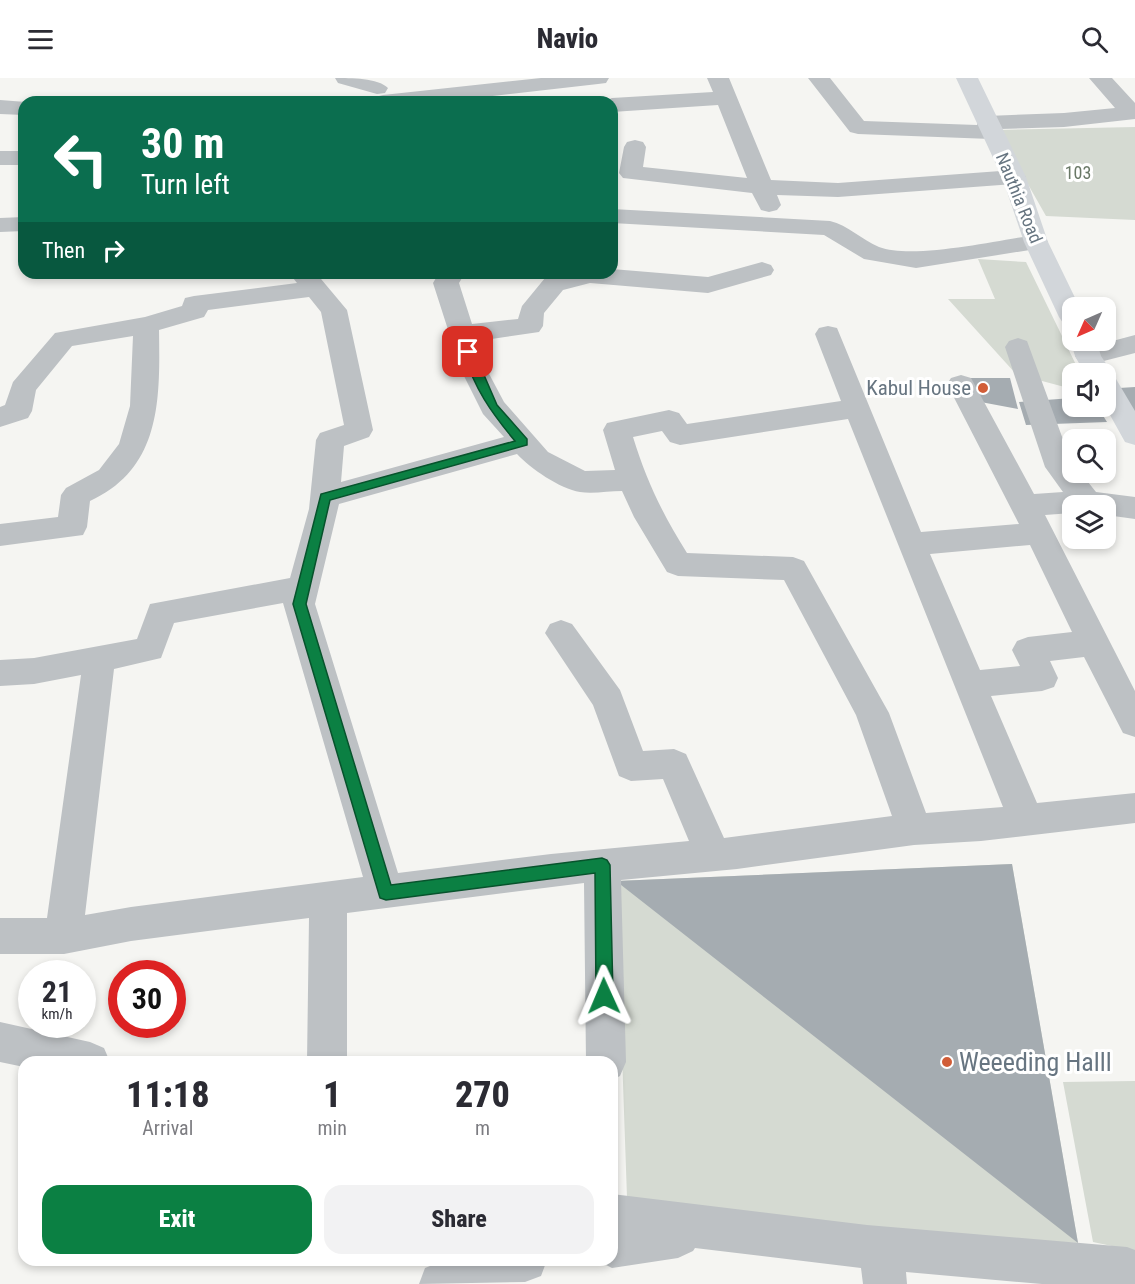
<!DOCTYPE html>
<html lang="en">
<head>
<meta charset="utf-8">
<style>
	:root { --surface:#fff; --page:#f2f2f3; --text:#2b2b33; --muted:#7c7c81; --accent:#0b8043 }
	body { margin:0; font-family:"Roboto Condensed",sans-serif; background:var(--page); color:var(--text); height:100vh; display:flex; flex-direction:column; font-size:22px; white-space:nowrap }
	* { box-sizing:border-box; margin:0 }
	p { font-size:20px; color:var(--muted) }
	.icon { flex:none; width:33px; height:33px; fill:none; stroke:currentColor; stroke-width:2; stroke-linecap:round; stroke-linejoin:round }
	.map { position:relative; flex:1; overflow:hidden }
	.sheet { position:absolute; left:18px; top:978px; width:600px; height:210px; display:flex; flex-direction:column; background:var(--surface); border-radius:18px; box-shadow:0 3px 9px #0003 }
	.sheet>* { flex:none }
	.guide { position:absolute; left:18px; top:18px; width:600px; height:183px; border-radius:18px; box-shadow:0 3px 9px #0003; background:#0b6e4f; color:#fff; overflow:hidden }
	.needle { width:39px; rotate:225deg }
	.tools { position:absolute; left:1062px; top:219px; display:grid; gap:12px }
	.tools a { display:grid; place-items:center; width:54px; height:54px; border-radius:12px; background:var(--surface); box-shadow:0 3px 9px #0003; font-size:30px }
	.speed { position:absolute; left:18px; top:882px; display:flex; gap:12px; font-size:30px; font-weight:700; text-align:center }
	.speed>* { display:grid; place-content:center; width:78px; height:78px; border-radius:50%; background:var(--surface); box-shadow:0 3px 9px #0003; line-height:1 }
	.speed small { font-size:15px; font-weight:400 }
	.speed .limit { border:9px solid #d22; background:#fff; color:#111 }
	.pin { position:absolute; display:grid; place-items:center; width:51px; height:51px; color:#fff; margin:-26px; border-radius:12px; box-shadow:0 3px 9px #0006 }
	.me { position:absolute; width:66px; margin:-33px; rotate:359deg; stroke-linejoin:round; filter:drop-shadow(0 0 4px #0008) }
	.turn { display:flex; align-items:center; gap:21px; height:126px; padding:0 24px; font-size:27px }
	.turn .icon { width:78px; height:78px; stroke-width:2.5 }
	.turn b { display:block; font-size:42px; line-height:51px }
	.then { display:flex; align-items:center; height:57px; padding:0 24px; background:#0003; gap:12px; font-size:22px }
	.eta { display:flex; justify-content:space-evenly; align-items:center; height:102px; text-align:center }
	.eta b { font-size:36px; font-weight:800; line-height:42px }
	.cta { display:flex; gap:12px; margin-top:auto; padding:12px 24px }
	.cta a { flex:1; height:69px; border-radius:18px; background:var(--accent); color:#fff; font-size:24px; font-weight:800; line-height:69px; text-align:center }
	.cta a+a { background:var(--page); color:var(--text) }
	header { display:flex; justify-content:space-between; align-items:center; height:78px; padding:0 24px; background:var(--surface); font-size:27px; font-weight:800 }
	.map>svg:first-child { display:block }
	.green { fill:#d5dad2 }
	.building { fill:#a5acb1 }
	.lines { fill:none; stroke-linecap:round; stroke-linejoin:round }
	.minor { fill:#bdc1c4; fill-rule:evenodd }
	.major { fill:#d2d6da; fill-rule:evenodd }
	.route { fill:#0b8043; stroke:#07532c; stroke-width:1.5 }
	.poi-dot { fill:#d15d37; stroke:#fff; stroke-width:2 }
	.labels { text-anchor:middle; stroke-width:6; stroke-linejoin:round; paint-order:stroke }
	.far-park-label { font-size:18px; fill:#697866; stroke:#fff }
	.far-street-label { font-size:18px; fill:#677581; stroke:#fff }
	.poi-label { font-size:21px; fill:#677581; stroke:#fff; text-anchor:end }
	.near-poi-label { font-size:26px; fill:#677581; stroke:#fff; text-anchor:start }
</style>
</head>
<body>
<header><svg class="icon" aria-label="menu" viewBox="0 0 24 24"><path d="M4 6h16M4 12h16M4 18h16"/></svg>Navio<svg class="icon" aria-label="search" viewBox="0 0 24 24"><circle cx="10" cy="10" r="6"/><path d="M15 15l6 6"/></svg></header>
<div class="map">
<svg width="1135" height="1206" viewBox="0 0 1135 1206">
	<rect width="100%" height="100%" fill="#f5f5f2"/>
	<path class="green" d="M 1135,49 L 1135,142 L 1046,138 L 997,52 Z
		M 978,181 L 1026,184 L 1080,295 L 1072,296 L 1072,311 L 1016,296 L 948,221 L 995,221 Z
		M 1012,786 L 1078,1165 L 893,1155 L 627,1120 L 616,803 Z
		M 1135,1003 L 1135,1173 L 1093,1164 L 1063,1004 Z"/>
	<path class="building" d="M 953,300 L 1010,300 L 1018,331 L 954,319 Z
		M 1135,309 L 1135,342 L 1119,310 Z
		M 1072,320 L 1072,328 L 1097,328 L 1107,344 L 1026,347 L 1019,324 Z
		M 1012,786 L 1078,1165 L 616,803 Z"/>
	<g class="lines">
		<path class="minor" d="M 335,0 C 351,0 378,0 388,10 L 385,15 L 377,16 L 338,5 Z
			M 541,0 L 609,0 L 606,5 L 598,6 L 441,24 L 372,24 L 375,19 L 383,17 Z
			M 707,0 L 729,0 L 771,102 L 838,105 L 1014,92 L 1022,94 L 1026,99 L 1022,104 L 1014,106 L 838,119 L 777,117 L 781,127 L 777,132 L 769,134 L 761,132 L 752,115 L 623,100 L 619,95 L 624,69 L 627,64 L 635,62 L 643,64 L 646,69 L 643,89 L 747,100 L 718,27 L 612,34 L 612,24 L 603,24 L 612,20 L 713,14 Z
			M 808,0 L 830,0 L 864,43 L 977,47 L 979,40 L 987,38 L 1064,35 L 1115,30 L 1089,0 L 1112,0 L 1135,25 L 1135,41 L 1064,49 L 1000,51 L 1002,54 L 999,59 L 991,61 L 858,56 L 850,54 Z
			M 0,22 L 26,24 L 24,24 L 24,37 L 0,36 Z
			M 0,73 L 24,73 L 24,87 L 0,87 Z
			M 612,131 L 830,143 C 848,147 862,162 879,169 C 913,182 998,162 1036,157 L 1045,159 L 1048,164 L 1045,169 L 1036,171 L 916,190 L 864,181 L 824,157 L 612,145 Z
			M 24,139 L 24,153 L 0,154 L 0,140 Z
			M 762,184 L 771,187 L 774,192 L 771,197 L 708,215 L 590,205 L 563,212 L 544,235 L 543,248 L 539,254 L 478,263 L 487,292 L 504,324 L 548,374 L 585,393 L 615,392 L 603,352 L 607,345 L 669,332 L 679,335 L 687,346 L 841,323 L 815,256 L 819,250 L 828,248 L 837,250 L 921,454 L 1019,446 L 947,306 L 951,300 L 961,297 L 971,300 L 1034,416 L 1063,414 L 1045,389 L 1005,269 L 1009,263 L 1018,260 L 1027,263 L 1072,386 L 1072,394 L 1080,394 L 1096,414 L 1135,419 L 1135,441 L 1106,437 L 1106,428 L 1072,428 L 1072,435 L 1045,437 L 1135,613 L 1135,659 L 1123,655 L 1084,579 L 1050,583 L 1058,600 L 1054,609 L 1042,613 L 991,618 L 1037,725 L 1135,715 L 1135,745 L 981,763 L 914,767 L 737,791 L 621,802 L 626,984 L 620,998 L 612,1002 L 612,984 L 586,984 L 584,805 L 347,835 L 347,984 L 307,984 L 309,840 L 131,863 L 64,876 L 0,876 L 0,840 L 47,840 L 81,597 L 34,606 L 0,608 L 0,582 L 34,580 L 137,561 L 150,526 L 290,500 L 309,431 L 316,362 L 320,355 L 344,347 L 321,234 L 309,219 L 208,232 L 204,239 L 159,252 C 160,320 162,390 90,423 L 87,449 L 83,457 L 0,468 L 0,446 L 58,439 L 61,417 L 66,410 L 99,392 L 119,366 L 130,328 L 133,258 L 72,268 L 36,312 L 32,333 L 28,340 L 0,349 L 0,329 L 5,327 L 13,304 L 55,255 L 145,239 L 182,228 L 185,220 L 194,218 L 297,205 L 289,195 L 316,195 L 347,232 L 373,352 L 369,359 L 344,368 L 341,404 L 504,359 L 483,336 L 461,292 L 433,205 L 439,195 L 465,195 L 459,205 L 472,246 L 518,241 L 522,228 L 545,200 L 567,195 L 612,195 L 612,191 L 708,199 ZM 848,341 L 1003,729 L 926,735 L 889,635 L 804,483 L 793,479 L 687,475 C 662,435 647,404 633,359 L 662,353 L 670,364 L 680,367 ZM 517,376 C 530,390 560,411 580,414 C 593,416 609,413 622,413 L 634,439 L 667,494 L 678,498 L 784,502 L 856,637 L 892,738 L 724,760 L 686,676 L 674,671 L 643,673 L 620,612 L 572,546 L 561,542 L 550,546 L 545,555 L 593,627 L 619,698 L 631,703 L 663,701 L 689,763 L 551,776 L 398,795 L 315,526 L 339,426 ZM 1030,467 L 1072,554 L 1028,559 L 1017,563 L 1012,572 L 1020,588 L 980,592 L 930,476 ZM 283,525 L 363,799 L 131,829 L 85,837 L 114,591 L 161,580 L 174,545 Z
			M 1135,257 L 1135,275 L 1088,287 L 1079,284 L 1075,278 L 1079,272 Z
			M 0,944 L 90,964 L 104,970 L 110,984 L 24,984 L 24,989 L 0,984 Z
			M 612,1116 L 867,1147 L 1127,1169 L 1135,1172 L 1135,1206 L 1042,1206 L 906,1194 L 907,1206 L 863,1206 L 861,1190 L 695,1170 L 693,1173 L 678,1180 L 612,1190 L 596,1182 L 612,1182 Z
			M 445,1182 L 547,1182 L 541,1198 L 525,1204 L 419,1206 L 425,1190 Z"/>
		<path class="major" d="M 956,0 L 978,0 L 1026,99 L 1048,164 L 1080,230 L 1072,230 L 1072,247 L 1063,245 L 1059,239 L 1024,164 L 1002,99 Z
			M 1072,258 L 1072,262 L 1096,262 L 1101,278 L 1113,296 L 1111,299 L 1116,301 L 1135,333 L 1135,367 L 1125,364 L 1105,328 L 1106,296 L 1085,296 L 1075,278 L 1070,262 Z"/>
	</g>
	<path class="route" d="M 468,270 L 474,274 L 497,327 L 527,361 L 527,367 L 330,422 L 306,526 L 391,807 L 602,780 L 607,782 L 610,787 L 613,918 L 610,924 L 604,926 L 599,924 L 596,918 L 595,795 L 386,822 L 380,820 L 293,526 L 321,416 L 515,363 C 490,333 475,311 463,274 Z"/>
	<g class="poi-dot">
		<circle cx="983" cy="310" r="6"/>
		<circle cx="947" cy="984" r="6"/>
	</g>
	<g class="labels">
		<g class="far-park-label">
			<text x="1078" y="101">103</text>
		</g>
		<g class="far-street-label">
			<text transform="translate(1019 120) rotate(68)" y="6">Nauthia Road</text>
		</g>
		<g class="poi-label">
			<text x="971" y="317">Kabul House</text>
		</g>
		<g class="near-poi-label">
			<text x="959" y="993">Weeeding Halll</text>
		</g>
	</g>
</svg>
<div class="tools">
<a><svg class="needle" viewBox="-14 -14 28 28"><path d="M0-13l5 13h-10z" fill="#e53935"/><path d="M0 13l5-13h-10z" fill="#7c7c81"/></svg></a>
<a><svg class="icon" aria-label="sound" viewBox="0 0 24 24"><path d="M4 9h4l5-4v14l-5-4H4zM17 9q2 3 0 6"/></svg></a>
<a><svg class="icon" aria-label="search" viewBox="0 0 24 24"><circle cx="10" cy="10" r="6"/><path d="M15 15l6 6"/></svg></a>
<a><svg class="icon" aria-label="layers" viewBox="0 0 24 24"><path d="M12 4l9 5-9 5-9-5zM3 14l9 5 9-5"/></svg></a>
</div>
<div class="speed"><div>21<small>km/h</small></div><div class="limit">30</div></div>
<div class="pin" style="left:468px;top:274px;background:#d93025"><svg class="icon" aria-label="arrive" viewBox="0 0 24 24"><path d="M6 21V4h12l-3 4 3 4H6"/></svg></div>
<svg class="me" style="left:604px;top:918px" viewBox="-20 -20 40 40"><path d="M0-17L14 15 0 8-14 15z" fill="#0b8043" stroke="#fff" stroke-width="4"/></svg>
<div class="guide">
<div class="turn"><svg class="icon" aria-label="left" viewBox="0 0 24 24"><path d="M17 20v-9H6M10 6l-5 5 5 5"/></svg><div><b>30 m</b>Turn left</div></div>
<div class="then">Then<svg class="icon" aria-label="right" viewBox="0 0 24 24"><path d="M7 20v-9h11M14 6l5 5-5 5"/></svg></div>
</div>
<section class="sheet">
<div class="eta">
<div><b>11:18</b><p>Arrival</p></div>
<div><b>1</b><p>min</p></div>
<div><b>270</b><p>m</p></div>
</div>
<div class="cta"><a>Exit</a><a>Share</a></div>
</section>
</div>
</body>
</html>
